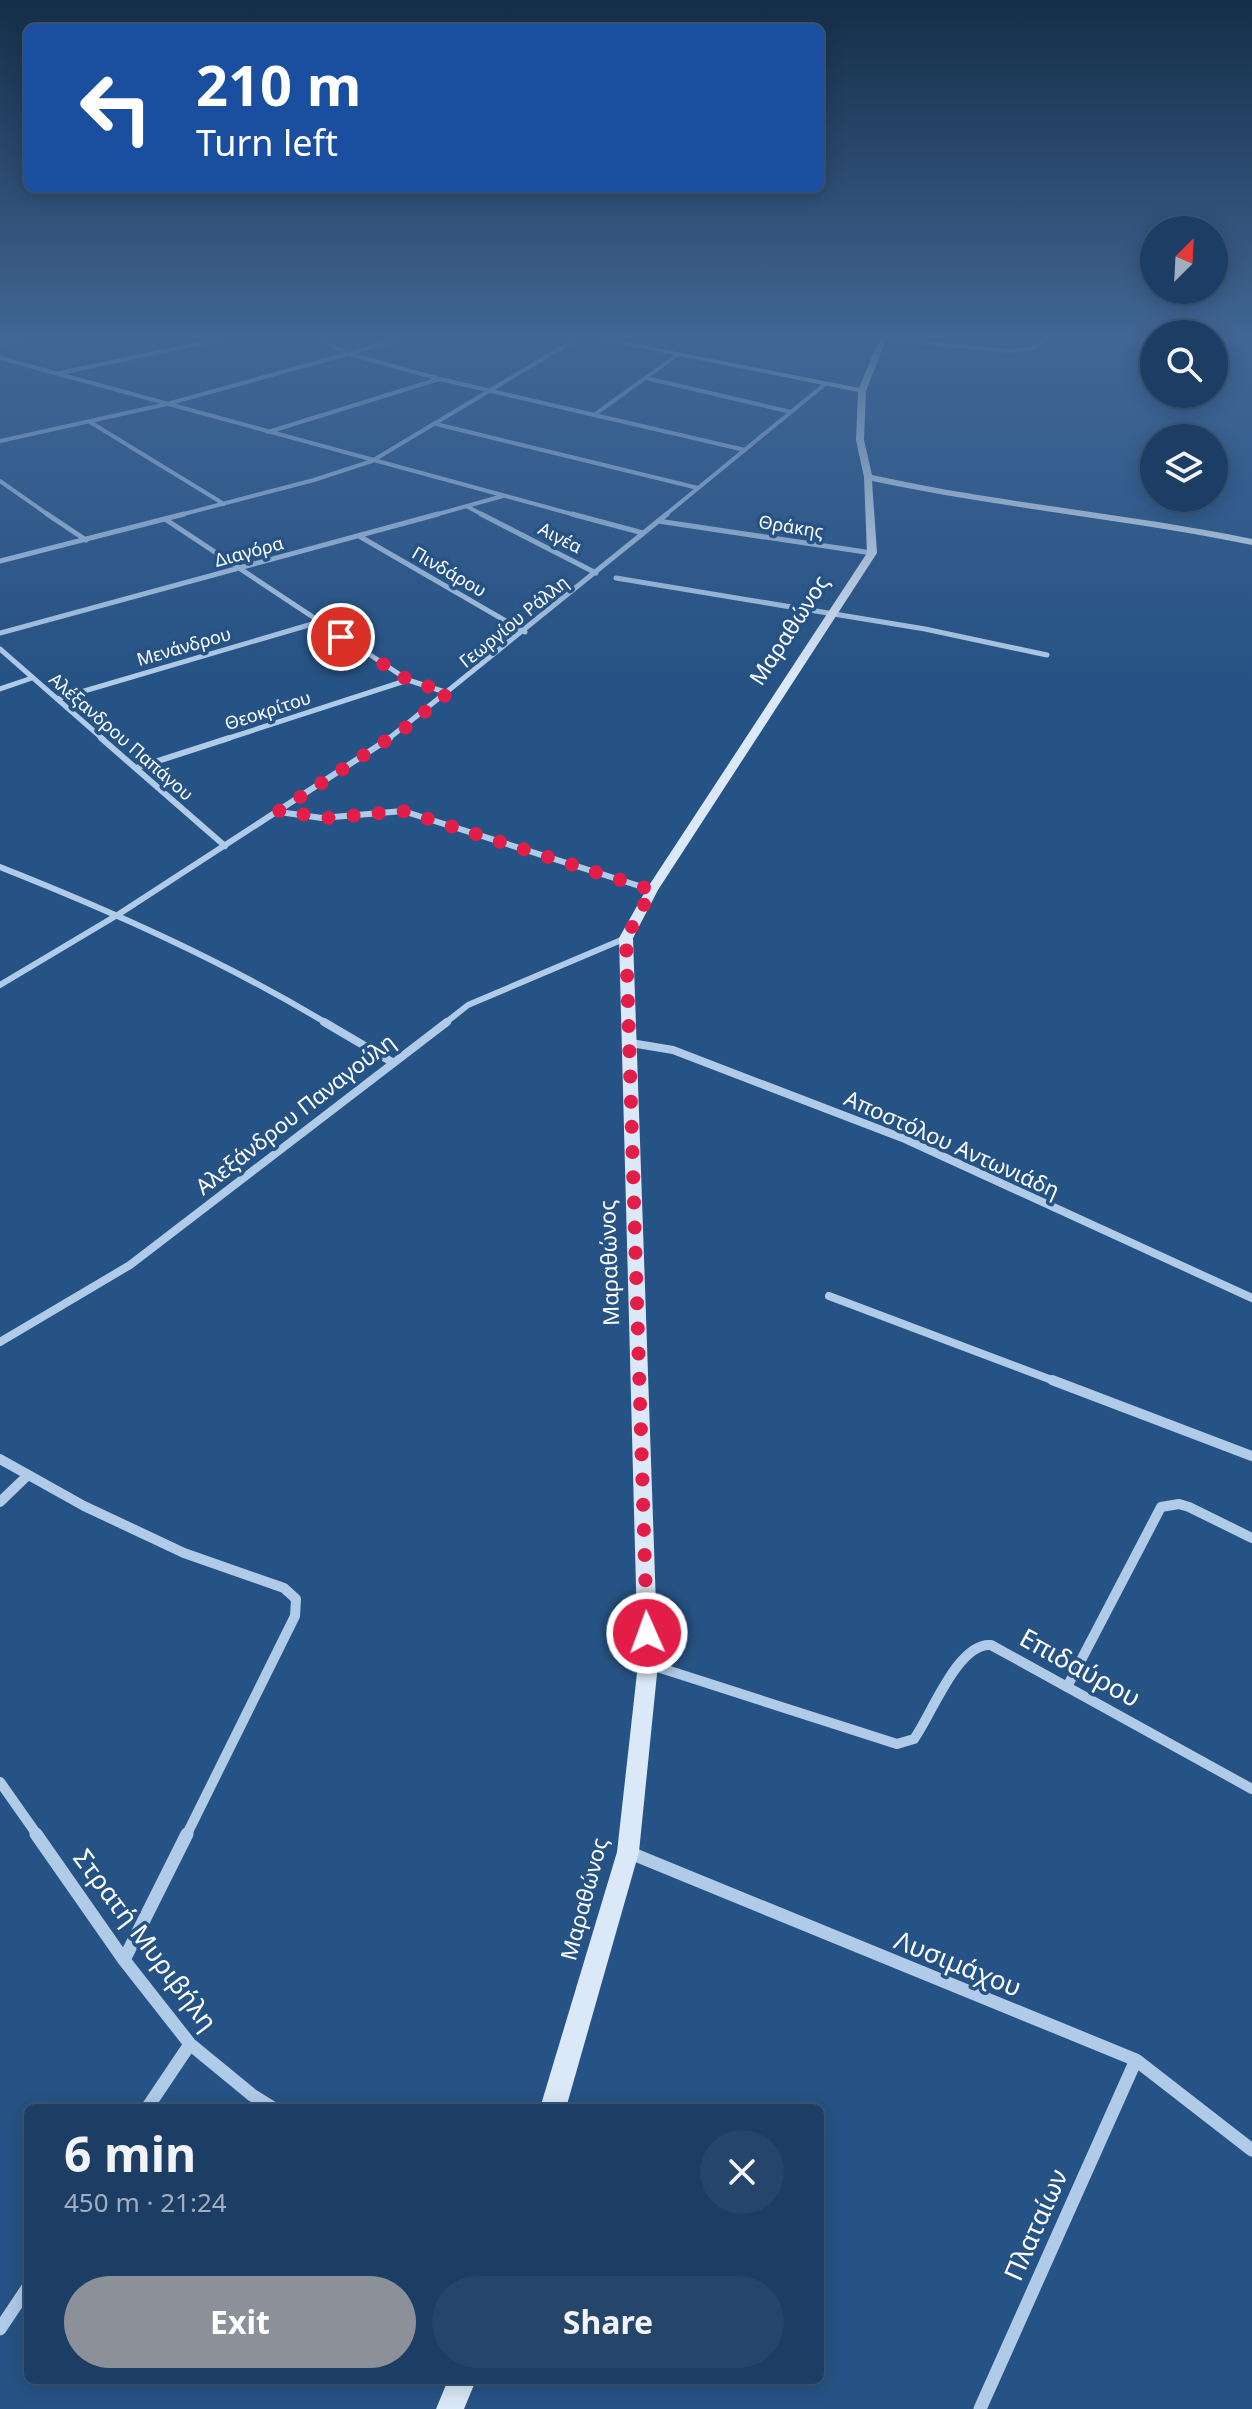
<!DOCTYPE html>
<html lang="en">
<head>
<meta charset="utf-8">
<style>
	:root { --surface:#1c3e64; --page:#25456a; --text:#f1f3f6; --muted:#a0aebf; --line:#3a5778; --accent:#8c9099 }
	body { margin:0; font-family:"Noto Sans",sans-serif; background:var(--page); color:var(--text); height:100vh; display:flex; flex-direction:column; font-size:30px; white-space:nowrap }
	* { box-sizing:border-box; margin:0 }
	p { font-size:26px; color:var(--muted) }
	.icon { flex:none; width:44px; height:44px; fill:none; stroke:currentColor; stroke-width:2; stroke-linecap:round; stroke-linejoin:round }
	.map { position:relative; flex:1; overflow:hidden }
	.drawer { position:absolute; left:24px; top:2104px; width:800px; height:280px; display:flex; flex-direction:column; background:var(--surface); border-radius:12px; box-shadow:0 4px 20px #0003,0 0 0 2px var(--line) }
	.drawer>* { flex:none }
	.guide { position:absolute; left:24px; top:24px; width:800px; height:168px; border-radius:12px; box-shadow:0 4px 20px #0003,0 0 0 2px var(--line); background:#1a4fa0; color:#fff; overflow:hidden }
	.needle { width:52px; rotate:24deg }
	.controls { position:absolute; left:1140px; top:216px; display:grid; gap:16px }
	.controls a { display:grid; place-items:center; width:88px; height:88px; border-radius:50%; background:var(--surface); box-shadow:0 4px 20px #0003,0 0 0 2px var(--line); font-size:40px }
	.pin { position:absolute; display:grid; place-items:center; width:68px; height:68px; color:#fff; margin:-34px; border:4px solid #fff; border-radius:50%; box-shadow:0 2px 8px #0007 }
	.me { position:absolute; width:88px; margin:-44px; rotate:358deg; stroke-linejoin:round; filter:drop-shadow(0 0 6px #0008) }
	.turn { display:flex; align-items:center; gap:28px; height:168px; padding:0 40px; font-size:36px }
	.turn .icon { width:104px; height:104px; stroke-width:2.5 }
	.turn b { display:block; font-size:56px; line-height:68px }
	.round { display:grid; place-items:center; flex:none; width:84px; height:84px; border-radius:42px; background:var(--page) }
	.head { display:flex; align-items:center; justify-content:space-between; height:136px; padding:0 40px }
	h1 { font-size:48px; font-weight:700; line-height:60px }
	.cta { display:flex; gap:16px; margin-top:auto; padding:16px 40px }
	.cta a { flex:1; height:92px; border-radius:48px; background:var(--accent); color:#fff; font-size:32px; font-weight:700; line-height:92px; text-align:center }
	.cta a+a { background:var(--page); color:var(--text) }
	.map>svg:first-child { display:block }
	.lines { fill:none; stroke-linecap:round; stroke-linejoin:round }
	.street-far5 { stroke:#b0cbe8; stroke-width:4 }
	.street-far4 { stroke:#b0cbe8; stroke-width:5 }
	.street-far3 { stroke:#b0cbe8; stroke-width:6 }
	.street-far2 { stroke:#b0cbe8; stroke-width:8 }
	.street-far1 { stroke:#b0cbe8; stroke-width:10 }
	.street { stroke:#b0cbe8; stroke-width:13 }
	.secondary { fill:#dae8f7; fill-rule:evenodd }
	.route { stroke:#e11d48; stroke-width:14; stroke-dasharray:0 25.2 }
	.labels { text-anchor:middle; stroke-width:7; stroke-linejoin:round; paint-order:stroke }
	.far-street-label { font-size:18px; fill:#fff; stroke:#265385 }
	.street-label { font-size:22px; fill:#fff; stroke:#265385 }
	.near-street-label { font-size:26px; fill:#fff; stroke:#265385 }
</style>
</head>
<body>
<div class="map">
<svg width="1252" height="2409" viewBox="0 0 1252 2409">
	<rect width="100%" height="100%" fill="#265385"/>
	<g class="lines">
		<path class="street-far5" d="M 315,337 L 349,354 L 440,379 L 745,450
			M 884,339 L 1009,351 L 1034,348 L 1049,337
			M 0,343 L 29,337
			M 0,358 L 579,516
			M 60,373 L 230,337
			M 646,378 L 791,412
			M 594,415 L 677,355
			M 90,422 L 224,504
			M 436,424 L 698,488
			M 268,432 L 439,379
			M 0,441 L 167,404 L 409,337
			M 0,481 L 50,516
			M 468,507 L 485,516
			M 176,516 L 314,480 L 372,461 L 579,337
			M 431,516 L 503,496
			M 664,516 L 824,385"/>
		<path class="street-far4" d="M 47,514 L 86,540
			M 481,514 L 596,573
			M 572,514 L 643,533
			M 165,519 L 408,680 L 448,693
			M 658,521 L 872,553
			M 359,536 L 525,632
			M 0,561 L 184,514
			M 616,578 L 925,629 L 1047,655
			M 0,633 L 438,514
			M 0,649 L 104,740
			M 0,689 L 32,678
			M 57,699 L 319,622
			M 223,740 L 408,680
			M 387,740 L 667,514"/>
		<path class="street-far3" d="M 101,738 L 225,846
			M 136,768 L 229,738
			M 279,812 L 322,818 L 403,811 L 652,890
			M 0,867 C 114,912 223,961 328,1024
			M 0,985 L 119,914 L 390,738
			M 444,1024 L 468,1005 L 626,938"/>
		<path class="street-far2" d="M 324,1022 L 392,1062
			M 631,1043 L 673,1050 L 905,1139 L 1252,1298
			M 829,1296 L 1057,1382
			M 0,1342 L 130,1265 L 447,1022"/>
		<path class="street-far1" d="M 1052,1380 L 1252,1456
			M 0,1459 L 84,1506 L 184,1553 L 284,1588 L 296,1599 L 295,1616 L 186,1836
			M 0,1502 L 28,1475
			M 651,1665 L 897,1744 L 914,1739 C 932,1714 958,1642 991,1645 L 1252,1789
			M 1067,1687 L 1161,1507 L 1179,1504 L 1189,1507 L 1252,1538
			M 0,1782 L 38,1836"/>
		<path class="street" d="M 36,1834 L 124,1960 L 190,2044 L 252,2095 L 273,2108
			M 628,1852 L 1136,2060 L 1252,2150
			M 124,1960 L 187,1834
			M 147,2108 L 190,2044
			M 0,2329 L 28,2287
			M 980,2409 L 1136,2060"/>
		<path class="secondary" d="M 586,337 L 601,337 L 859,388 L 880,337 L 887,337 L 866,391 L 864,440 L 872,475 C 998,503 1126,513 1252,539 L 1252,545 C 1126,519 998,508 872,481 L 877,553 L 658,890 L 633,938 L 658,1664 L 639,1852 L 566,2108 L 540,2108 L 617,1852 L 638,1664 L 619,938 L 646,890 L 867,553 L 864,477 L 856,440 L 858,392 Z
			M 448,2380 L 476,2380 L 464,2409 L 436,2409 Z"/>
	</g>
	<linearGradient id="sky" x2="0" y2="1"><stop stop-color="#152e49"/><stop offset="0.5" stop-color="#416694"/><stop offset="1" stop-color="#416694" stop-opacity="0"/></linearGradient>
	<rect width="1252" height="675" fill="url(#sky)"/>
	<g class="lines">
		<path class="route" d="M 341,637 L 408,680 L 448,693 L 405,728 L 279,811 L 327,818 L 403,811 L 652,890 L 626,938 L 647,1633"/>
	</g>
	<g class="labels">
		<g class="far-street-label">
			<text transform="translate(791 527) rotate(9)" y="6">Θράκης</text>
			<text transform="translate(560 538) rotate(27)" y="6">Αιγέα</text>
			<text transform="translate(249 552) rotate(-15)" y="6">Διαγόρα</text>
			<text transform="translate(449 572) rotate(30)" y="6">Πινδάρου</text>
			<text transform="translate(514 622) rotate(-39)" y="6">Γεωργίου Ράλλη</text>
			<text transform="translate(184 647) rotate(-16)" y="6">Μενάνδρου</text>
			<text transform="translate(268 711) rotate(-18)" y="6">Θεοκρίτου</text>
			<text transform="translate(121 737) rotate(41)" y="6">Αλέξανδρου Παπάγου</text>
		</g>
		<g class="street-label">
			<text transform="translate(789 630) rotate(-57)" y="8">Μαραθώνος</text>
			<text transform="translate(295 1114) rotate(-38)" y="8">Αλεξάνδρου Παναγούλη</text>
			<text transform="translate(952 1144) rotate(24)" y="8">Αποστόλου Αντωνιάδη</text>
			<text transform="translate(609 1263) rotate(-92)" y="8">Μαραθώνος</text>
			<text transform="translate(584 1899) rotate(-75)" y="8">Μαραθώνος</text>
		</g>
		<g class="near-street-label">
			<text transform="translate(1080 1668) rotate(29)" y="9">Επιδαύρου</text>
			<text transform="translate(145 1940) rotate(53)" y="9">Στρατή Μυριβήλη</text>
			<text transform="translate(958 1964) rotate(22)" y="9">Λυσιμάχου</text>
			<text transform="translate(1036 2225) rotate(-66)" y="9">Πλαταίων</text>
		</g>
	</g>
</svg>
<div class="controls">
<a><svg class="needle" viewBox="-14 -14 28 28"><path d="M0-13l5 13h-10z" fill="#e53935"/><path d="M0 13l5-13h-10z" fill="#a0aebf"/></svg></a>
<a><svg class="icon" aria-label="search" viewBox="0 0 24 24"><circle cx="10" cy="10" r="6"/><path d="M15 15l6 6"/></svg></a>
<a><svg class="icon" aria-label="layers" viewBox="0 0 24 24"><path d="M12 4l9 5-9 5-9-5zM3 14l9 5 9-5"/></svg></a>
</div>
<div class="pin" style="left:341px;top:637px;background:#d93025"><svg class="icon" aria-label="arrive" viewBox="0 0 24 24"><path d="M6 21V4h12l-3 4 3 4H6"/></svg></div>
<svg class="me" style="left:647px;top:1633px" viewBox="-20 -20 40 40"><circle r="17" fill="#e11d48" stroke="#fff" stroke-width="3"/><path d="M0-11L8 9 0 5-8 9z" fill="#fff"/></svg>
<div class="guide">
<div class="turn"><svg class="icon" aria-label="left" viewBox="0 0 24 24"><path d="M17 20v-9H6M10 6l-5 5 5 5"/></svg><div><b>210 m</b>Turn left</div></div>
</div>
<section class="drawer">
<div class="head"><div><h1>6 min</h1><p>450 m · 21:24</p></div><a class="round"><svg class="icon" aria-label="close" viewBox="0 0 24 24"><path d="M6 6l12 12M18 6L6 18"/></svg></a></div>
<div class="cta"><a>Exit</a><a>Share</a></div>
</section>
</div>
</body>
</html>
